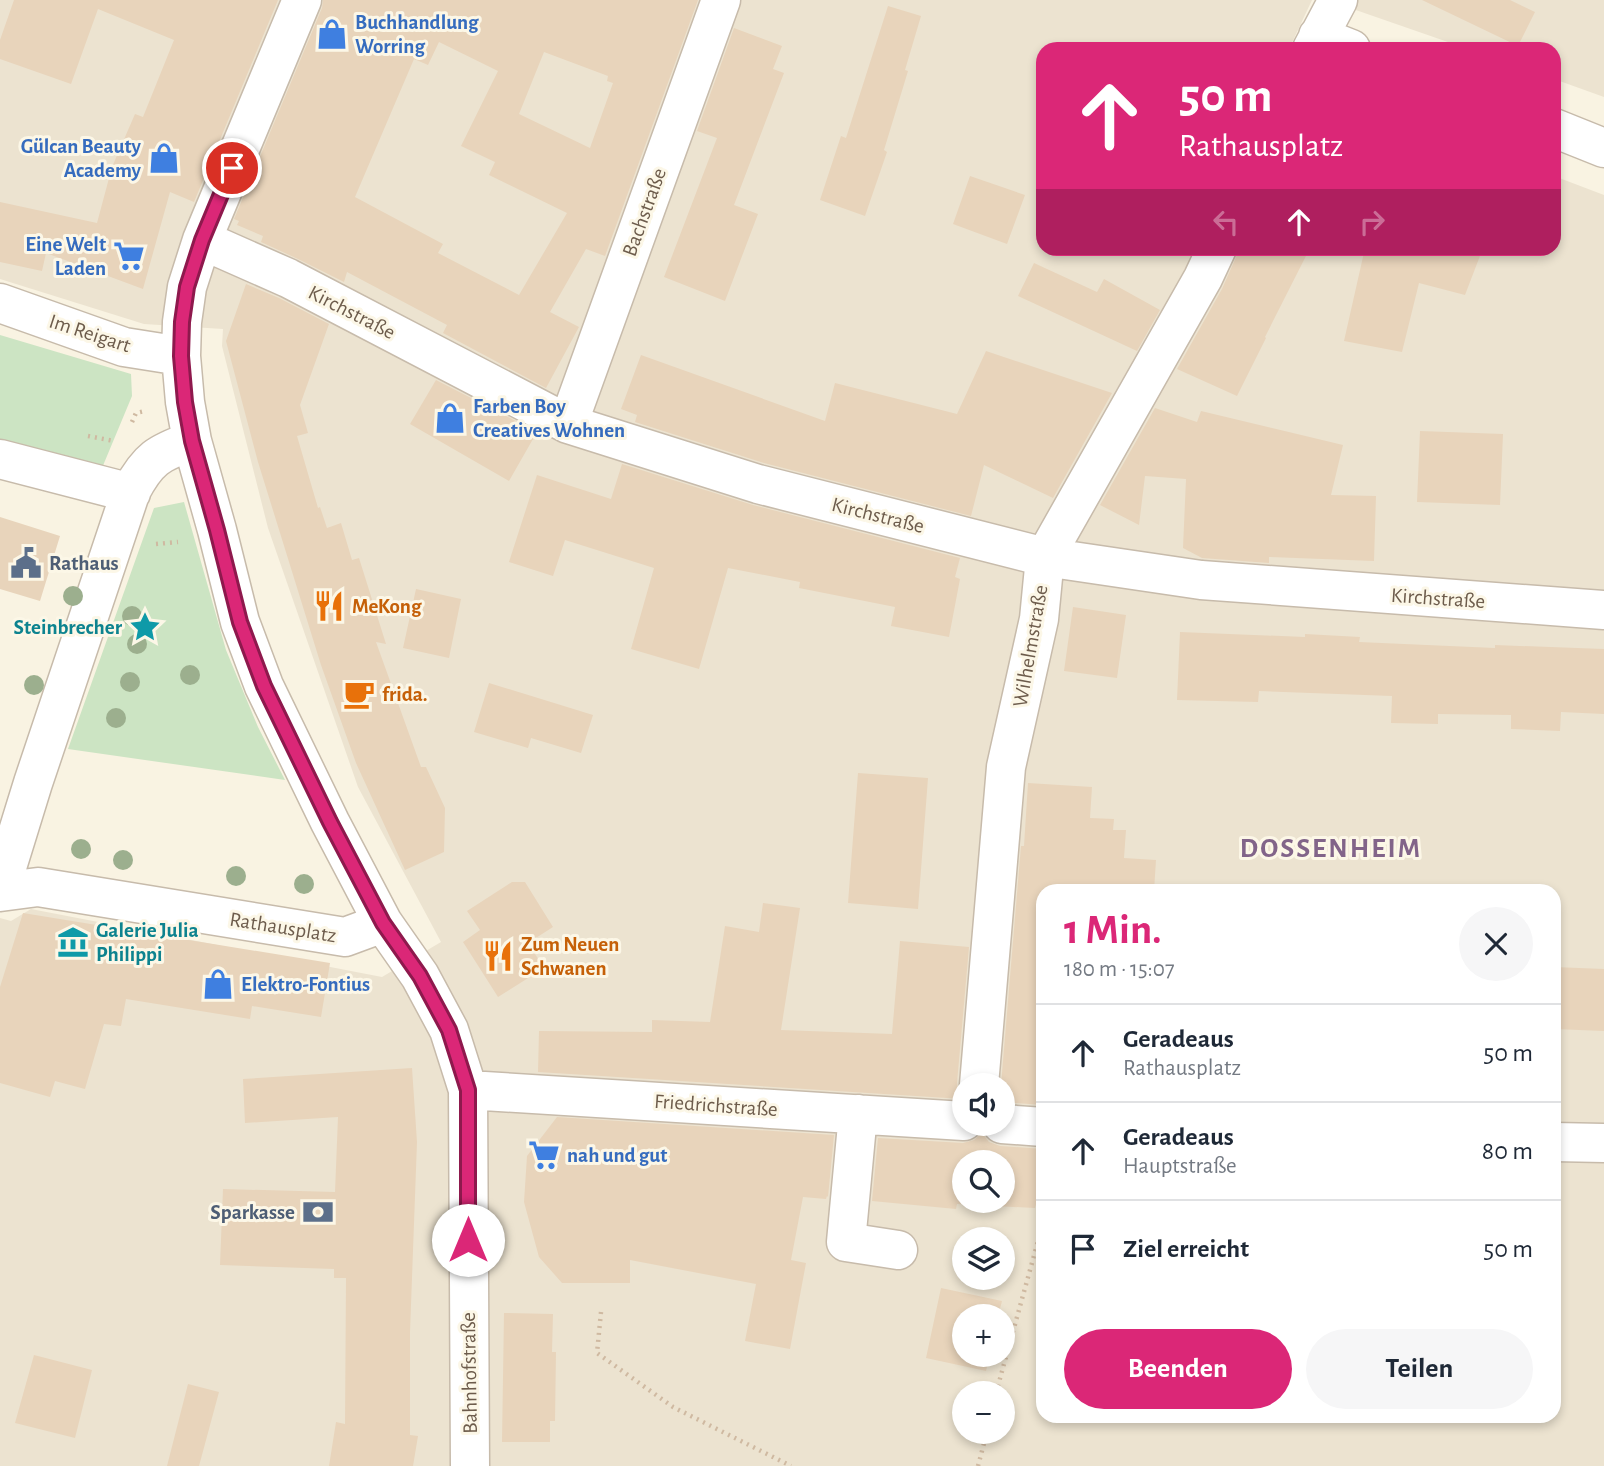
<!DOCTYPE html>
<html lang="de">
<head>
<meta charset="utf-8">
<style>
	:root { --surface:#fff; --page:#f6f6f7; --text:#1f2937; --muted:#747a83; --line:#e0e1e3; --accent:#db2777 }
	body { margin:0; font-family:"Alegreya Sans",sans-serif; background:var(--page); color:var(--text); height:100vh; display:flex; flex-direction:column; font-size:26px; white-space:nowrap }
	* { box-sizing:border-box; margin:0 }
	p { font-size:23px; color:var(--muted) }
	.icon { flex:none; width:38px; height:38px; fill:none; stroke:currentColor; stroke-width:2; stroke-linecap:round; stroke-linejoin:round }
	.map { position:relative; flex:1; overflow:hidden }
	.details { position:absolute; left:1036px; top:884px; width:525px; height:539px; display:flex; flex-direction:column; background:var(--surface); border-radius:21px; box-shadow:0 4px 10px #0003 }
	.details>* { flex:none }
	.guide { position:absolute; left:1036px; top:42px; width:525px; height:214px; border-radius:21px; box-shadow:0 4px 10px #0003; background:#db2777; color:#fff; overflow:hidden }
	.tools { position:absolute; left:952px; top:1073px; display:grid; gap:14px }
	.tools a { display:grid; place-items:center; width:63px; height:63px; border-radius:50%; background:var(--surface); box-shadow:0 4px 10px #0003; font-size:35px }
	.pin { position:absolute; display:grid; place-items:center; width:60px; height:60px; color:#fff; margin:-30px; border:4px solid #fff; border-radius:50%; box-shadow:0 2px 7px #0007 }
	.me { position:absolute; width:77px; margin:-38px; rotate:0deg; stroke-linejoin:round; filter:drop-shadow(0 0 5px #0008) }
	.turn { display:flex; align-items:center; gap:24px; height:147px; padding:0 28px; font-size:32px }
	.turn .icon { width:91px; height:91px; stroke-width:2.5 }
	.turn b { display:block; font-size:49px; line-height:60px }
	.lanes { display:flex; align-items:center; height:66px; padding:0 28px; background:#0003; justify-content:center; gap:35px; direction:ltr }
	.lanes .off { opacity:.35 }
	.round { display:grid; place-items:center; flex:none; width:74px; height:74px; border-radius:37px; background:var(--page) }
	.headline { display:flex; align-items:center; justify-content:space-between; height:119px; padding:0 28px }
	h1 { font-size:42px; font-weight:700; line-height:52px; color:var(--accent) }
	.button { display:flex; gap:14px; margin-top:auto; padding:14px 28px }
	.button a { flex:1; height:80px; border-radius:42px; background:var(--accent); color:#fff; font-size:28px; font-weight:700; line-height:80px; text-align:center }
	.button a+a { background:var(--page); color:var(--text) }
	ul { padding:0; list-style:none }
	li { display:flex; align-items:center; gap:21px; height:98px; padding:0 28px; border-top:2px solid var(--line) }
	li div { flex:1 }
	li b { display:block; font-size:26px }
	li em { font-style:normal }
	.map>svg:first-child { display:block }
	.residential { fill:#ece3d0; fill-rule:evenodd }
	.green { fill:#cce4c3 }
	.building { fill:#e8d4bb; fill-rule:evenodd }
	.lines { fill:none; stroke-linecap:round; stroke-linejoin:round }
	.minor-casing { stroke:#c7bbab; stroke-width:41 }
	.path { stroke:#cfb9a1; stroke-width:4.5; stroke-dasharray:2 5; stroke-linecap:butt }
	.minor { stroke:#fff; stroke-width:38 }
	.tree { fill:#9caf8e }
	.route-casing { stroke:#8e194d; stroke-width:18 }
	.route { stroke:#db2777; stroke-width:12 }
	.labels { text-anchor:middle; stroke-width:6; stroke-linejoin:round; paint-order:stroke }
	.shop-label { font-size:21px; font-weight:bold; fill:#366cbe; stroke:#fcf7e7; text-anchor:start }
	.street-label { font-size:21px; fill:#6d5c4c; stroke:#fcf7e7 }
	.service-label { font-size:21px; font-weight:bold; fill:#4e5e75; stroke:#fcf7e7; text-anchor:start }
	.food-label { font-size:21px; font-weight:bold; fill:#c56008; stroke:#fcf7e7; text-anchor:start }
	.culture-label { font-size:21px; font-weight:bold; fill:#0d838f; stroke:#fcf7e7; text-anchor:end }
	.district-label { font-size:28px; font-weight:bold; letter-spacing:2px; fill:#826489; stroke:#fcf7e7 }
</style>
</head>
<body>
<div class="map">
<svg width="1604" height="1466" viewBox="0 0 1604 1466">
	<rect width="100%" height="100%" fill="#f9f3e2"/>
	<path class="residential" d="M 0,0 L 1312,0 L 1289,49 L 1043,49 L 1043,248 L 1554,248 L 1554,176 L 1604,195 L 1604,1466 L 0,1466 L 0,918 L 11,921 L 31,909 L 382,977 L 441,942 L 358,787 L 268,528 L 222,346 L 223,329 L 144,324 L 0,279 ZM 1043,891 L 1554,891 L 1554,1416 L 1043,1416 ZM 964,1085 L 1003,1085 L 1003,1124 L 964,1124 ZM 964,1162 L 1003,1162 L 1003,1200 L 964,1200 ZM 964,1239 L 1003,1239 L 1003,1278 L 964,1278 ZM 964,1316 L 1003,1316 L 1003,1354 L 964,1354 ZM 964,1393 L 1003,1393 L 1003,1432 L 964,1432 Z
		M 1327,0 L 1604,0 L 1604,97 L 1554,79 L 1554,49 L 1468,49 Z"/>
	<path class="green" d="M 0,335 L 131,374 L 132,396 L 102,468 L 0,439 Z
		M 184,502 L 226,650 L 258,727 L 285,780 L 68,749 L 154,508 Z"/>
	<path class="building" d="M 14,0 L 278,0 L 194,202 L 170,192 L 143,289 L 46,253 L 42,271 L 0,262 L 0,202 L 97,223 L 112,167 L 135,114 L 143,117 L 174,40 L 98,9 L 71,84 L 0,59 L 0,40 Z
		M 323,0 L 698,0 L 605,256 L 586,249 L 550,312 L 579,327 L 546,388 L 443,333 L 447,325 L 347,272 L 344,282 L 298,259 L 261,242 L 263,236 L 237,225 L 239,221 L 234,219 L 322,8 ZM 439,42 L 498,71 L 461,146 L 495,162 L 489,175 L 567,213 L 519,295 L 438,253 L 443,244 L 355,197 L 414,59 L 428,65 ZM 544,52 L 608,76 L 607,81 L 613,83 L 590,148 L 519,114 Z
		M 1422,0 L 1510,0 L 1535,12 L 1518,46 Z
		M 888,6 L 921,16 L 905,70 L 908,71 L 884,150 L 887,152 L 865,216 L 820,200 L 841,136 L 846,138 Z
		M 734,28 L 782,46 L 773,69 L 784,73 L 734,205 L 758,214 L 725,301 L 664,277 L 717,138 L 697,131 Z
		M 970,176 L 1025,195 L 1007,244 L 953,224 Z
		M 1240,248 L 1310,248 L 1265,337 L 1266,338 L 1237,396 L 1177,369 L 1222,289 Z
		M 1365,248 L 1483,248 L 1465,295 L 1419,283 L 1402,352 L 1344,341 Z
		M 1034,263 L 1097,292 L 1104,279 L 1160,310 L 1137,351 L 1018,296 Z
		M 246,284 L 279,298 L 329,324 L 300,405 L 308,433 L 297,436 L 318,508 L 320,507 L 327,528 L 341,523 L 352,560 L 359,558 L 386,644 L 376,642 L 421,767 L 426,767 L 445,808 L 444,852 L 405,870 L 356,763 L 321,665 L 258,462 L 226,341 Z
		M 986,351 L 1112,393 L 1053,498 L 984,465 L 971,516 L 764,463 L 635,422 L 637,415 L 621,409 L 641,355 L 825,421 L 835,383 L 957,414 Z
		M 436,380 L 537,432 L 509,481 L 410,424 Z
		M 1155,408 L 1197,422 L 1201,411 L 1343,445 L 1331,495 L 1376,496 L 1374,561 L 1269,557 L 1269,563 L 1202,558 L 1183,548 L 1186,479 L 1145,476 L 1139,525 L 1100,505 Z
		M 1420,431 L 1503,434 L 1500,505 L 1417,502 Z
		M 622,464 L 753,505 L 960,558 L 955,577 L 960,579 L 949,637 L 891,626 L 895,607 L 799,588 L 800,582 L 728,568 L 699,669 L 631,649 L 654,568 L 565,540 L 553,576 L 509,562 L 537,475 L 611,499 Z
		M 0,517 L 60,536 L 40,601 L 0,589 Z
		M 416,589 L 461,599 L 449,658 L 403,648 Z
		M 1073,607 L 1126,615 L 1117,678 L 1064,671 Z
		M 1180,632 L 1305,637 L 1305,634 L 1360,637 L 1359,642 L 1495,648 L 1495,645 L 1604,649 L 1604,714 L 1561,712 L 1560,731 L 1511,729 L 1511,715 L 1438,714 L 1438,724 L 1391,723 L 1392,696 L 1259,691 L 1258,702 L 1177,700 Z
		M 489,683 L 593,715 L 581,753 L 531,738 L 528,748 L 474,732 Z
		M 858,773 L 928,778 L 918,909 L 848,903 Z
		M 1028,783 L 1092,787 L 1090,818 L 1114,819 L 1113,830 L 1126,830 L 1124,858 L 1156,860 L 1154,891 L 1043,891 L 1043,946 L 1037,1013 L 1043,1013 L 1043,1105 L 1003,1102 L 1003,1085 L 1001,1085 L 1021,846 L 1024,846 Z
		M 512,882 L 525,882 L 553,927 L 528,943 L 544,968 L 498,997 L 463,942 L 480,930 L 467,911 Z
		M 763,903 L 800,908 L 781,1030 L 892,1034 L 900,941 L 969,947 L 957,1083 L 959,1094 L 963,1099 L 538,1072 L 539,1031 L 652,1032 L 652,1020 L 710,1022 L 725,926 L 759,932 Z
		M 23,913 L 330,963 L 321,1017 L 252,1006 L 250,1019 L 126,999 L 121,1026 L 104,1024 L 85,1089 L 55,1081 L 50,1097 L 0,1083 L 0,987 Z
		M 1554,967 L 1604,969 L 1604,1031 L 1554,1029 Z
		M 412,1068 L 417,1142 L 410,1332 L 410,1435 L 418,1436 L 413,1466 L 329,1466 L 336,1422 L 345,1424 L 346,1278 L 334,1278 L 334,1269 L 220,1265 L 223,1189 L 335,1192 L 338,1117 L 245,1123 L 243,1079 Z
		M 557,1117 L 834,1135 L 828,1197 L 827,1196 L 826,1199 L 803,1197 L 791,1260 L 806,1263 L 790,1349 L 745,1341 L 756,1284 L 630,1260 L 630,1283 L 562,1283 L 539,1257 L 524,1202 L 527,1156 Z
		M 982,1133 L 989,1142 L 1000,1146 L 1043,1149 L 1043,1178 L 1035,1208 L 957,1204 L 956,1209 L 872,1201 L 878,1138 L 963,1143 L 974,1140 ZM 964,1162 L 1003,1162 L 1003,1200 L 964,1200 Z
		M 941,1288 L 1002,1301 L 998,1316 L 964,1316 L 964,1354 L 990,1354 L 986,1371 L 926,1358 Z
		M 504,1313 L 553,1314 L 552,1352 L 556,1352 L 555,1421 L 550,1421 L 550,1442 L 502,1442 Z
		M 34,1355 L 92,1370 L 75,1438 L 15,1423 Z
		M 188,1384 L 219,1392 L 199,1466 L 167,1466 Z"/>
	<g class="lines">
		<defs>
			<path id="minor" d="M 302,0 L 202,240 L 187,287 L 182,322 L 181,356 L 185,402 L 192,441 L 217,530 L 240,622 L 264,686 L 330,822 L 383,923 L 420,976 L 449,1030 L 468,1090 L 470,1466
				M 1318,36 L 1351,49
				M 1312,49 L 1338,0
				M 1554,128 L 1604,148
				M 202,240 L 288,278 L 568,424 L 758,484 L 1045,557 L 1201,580 L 1604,610
				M 0,303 L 124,347 L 181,356
				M 568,424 L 721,0
				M 0,459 L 131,493
				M 0,890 L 33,783 L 131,491 C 148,459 158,453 192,441
				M 0,892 L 38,887 L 345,937 L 383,923
				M 979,1085 L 1006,767 L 1039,619 L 1045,557 L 1203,278 L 1217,248
				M 468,1090 L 964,1121
				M 858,1114 L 846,1242 L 898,1250
				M 1002,1124 L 1043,1127
				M 1554,1142 L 1604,1143"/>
		</defs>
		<use href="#minor" class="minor-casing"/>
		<path class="path" d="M 132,422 L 136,413 L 145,411
			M 88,436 L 114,441
			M 156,544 L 178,542
			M 601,1312 L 597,1353 L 673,1407 L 791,1466
			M 996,1393 L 1043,1223
			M 978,1466 L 987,1432"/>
		<use href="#minor" class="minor"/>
	</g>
	<g class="tree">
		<circle cx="73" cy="596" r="10"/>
		<circle cx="132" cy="616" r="10"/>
		<circle cx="137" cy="644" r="10"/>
		<circle cx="190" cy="675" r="10"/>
		<circle cx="130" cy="682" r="10"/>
		<circle cx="34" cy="685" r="10"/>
		<circle cx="116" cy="718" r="10"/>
		<circle cx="81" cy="849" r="10"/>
		<circle cx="123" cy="860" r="10"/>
		<circle cx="236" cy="876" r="10"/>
		<circle cx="304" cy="884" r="10"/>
	</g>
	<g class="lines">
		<defs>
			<path id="route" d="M 232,168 L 202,240 L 187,287 L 182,322 L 181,356 L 185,402 L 192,441 L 217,530 L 240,622 L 264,686 L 330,822 L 383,923 L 420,976 L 449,1030 L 468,1090 L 468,1240"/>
		</defs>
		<use href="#route" class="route-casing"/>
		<use href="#route" class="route"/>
	</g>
	<defs>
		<symbol id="shop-bare" viewBox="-9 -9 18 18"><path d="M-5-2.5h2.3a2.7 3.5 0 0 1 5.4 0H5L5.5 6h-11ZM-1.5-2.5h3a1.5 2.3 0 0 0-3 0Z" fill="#3f7fe0" stroke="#fcf7e7" stroke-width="2.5" paint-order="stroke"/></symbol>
		<symbol id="supermarket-bare" viewBox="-9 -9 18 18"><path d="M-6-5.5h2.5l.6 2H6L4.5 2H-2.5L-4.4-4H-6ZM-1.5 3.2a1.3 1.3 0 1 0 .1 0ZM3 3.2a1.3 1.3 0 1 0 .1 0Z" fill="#3f7fe0" stroke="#fcf7e7" stroke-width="2.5" paint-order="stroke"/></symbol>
		<symbol id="civic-bare" viewBox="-9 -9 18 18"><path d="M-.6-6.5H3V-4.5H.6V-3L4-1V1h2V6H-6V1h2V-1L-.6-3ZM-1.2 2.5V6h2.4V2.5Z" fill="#5c6f8a" stroke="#fcf7e7" stroke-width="2.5" paint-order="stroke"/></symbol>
		<symbol id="restaurant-bare" viewBox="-9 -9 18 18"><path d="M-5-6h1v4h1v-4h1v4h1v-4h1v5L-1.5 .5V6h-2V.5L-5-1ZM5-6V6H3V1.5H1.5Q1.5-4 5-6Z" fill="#e8710a" stroke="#fcf7e7" stroke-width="2.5" paint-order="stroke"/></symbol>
		<symbol id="sight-bare" viewBox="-9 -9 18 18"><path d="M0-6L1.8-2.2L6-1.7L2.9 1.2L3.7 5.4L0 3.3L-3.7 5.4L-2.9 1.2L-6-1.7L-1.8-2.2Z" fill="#0f9aa8" stroke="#fcf7e7" stroke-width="2.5" paint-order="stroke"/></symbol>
		<symbol id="cafe-bare" viewBox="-9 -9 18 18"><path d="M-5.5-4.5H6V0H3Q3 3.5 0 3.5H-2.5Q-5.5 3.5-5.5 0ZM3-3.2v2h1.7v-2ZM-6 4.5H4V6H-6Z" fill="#e8710a" stroke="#fcf7e7" stroke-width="2.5" paint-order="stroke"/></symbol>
		<symbol id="museum-bare" viewBox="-9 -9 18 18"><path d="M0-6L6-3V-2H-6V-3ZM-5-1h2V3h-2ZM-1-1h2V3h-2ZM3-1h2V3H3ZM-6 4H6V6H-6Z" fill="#0f9aa8" stroke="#fcf7e7" stroke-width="2.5" paint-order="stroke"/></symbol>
		<symbol id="bank-bare" viewBox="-9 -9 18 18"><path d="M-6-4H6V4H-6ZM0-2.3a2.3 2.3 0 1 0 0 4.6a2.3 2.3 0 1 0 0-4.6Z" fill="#5c6f8a" stroke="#fcf7e7" stroke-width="2.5" paint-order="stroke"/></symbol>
	</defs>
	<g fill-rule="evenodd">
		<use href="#shop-bare" x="310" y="12" width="44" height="44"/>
		<use href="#shop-bare" x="142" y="136" width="44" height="44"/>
		<use href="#supermarket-bare" x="107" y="234" width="44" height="44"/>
		<use href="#shop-bare" x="428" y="396" width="44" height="44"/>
		<use href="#civic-bare" x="4" y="541" width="44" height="44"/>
		<use href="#restaurant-bare" x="307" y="584" width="44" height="44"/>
		<use href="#sight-bare" x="123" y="605" width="44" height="44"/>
		<use href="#cafe-bare" x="337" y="672" width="44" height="44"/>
		<use href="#museum-bare" x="51" y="920" width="44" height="44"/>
		<use href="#restaurant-bare" x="476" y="934" width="44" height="44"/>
		<use href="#shop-bare" x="196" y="962" width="44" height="44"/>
		<use href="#supermarket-bare" x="522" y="1133" width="44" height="44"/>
		<use href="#bank-bare" x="296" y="1190" width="44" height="44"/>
	</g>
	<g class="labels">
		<g class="shop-label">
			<text x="355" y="29">Buchhandlung<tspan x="355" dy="24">Worring</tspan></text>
			<text x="141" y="153" text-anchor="end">Gülcan Beauty<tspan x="141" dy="24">Academy</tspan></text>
			<text x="106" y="251" text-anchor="end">Eine Welt<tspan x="106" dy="24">Laden</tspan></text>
			<text x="473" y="413">Farben Boy<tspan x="473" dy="24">Creatives Wohnen</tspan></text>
			<text x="241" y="991">Elektro-Fontius</text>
			<text x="567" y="1162">nah und gut</text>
		</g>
		<g class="street-label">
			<text transform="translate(644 212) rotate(-70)" y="7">Bachstraße</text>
			<text transform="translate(352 312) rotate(27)" y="7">Kirchstraße</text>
			<text transform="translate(90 333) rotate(18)" y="7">Im Reigart</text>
			<text transform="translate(878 515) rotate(14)" y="7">Kirchstraße</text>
			<text transform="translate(1438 598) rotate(4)" y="7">Kirchstraße</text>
			<text transform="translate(1030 646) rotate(-80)" y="7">Wilhelmstraße</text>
			<text transform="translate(283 927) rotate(9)" y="7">Rathausplatz</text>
			<text transform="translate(716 1105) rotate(4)" y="7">Friedrichstraße</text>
			<text transform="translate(469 1373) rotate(-91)" y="7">Bahnhofstraße</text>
		</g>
		<g class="service-label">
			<text x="49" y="570">Rathaus</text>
			<text x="295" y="1219" text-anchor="end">Sparkasse</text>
		</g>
		<g class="food-label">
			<text x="352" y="613">MeKong</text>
			<text x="382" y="701">frida.</text>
			<text x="521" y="951">Zum Neuen<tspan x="521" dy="24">Schwanen</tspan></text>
		</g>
		<g class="culture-label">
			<text x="122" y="634">Steinbrecher</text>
			<text x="96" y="937" text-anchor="start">Galerie Julia<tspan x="96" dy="24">Philippi</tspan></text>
		</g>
		<g class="district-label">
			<text x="1331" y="857">DOSSENHEIM</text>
		</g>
	</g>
</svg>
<div class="tools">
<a><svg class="icon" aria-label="sound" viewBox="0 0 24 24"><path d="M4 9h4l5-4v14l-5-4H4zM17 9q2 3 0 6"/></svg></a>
<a><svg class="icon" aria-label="search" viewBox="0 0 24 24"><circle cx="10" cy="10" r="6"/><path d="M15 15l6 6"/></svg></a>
<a><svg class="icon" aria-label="layers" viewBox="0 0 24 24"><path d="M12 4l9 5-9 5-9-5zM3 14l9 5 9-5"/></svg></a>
<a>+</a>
<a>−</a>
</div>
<div class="pin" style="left:232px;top:168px;background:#d93025"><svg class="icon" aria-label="arrive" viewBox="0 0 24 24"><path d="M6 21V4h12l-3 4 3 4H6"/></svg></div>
<svg class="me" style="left:468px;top:1240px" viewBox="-20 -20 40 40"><circle r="19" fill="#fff"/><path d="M0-13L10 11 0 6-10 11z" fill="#db2777"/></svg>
<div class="guide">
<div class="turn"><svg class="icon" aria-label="ahead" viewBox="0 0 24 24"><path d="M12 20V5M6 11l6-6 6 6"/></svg><div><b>50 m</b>Rathausplatz</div></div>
<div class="lanes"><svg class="icon off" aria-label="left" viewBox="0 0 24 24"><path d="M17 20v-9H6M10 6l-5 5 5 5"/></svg><svg class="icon" aria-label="ahead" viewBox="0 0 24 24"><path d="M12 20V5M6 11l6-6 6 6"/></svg><svg class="icon off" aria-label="right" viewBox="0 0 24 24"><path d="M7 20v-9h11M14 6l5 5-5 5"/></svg></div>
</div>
<section class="details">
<div class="headline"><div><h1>1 Min.</h1><p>180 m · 15:07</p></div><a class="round"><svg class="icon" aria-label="close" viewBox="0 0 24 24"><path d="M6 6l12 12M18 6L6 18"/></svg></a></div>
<ul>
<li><svg class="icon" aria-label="ahead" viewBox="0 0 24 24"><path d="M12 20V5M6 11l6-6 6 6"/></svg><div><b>Geradeaus</b><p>Rathausplatz</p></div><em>50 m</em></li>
<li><svg class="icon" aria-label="ahead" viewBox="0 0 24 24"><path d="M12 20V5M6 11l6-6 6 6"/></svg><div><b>Geradeaus</b><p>Hauptstraße</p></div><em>80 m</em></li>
<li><svg class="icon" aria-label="arrive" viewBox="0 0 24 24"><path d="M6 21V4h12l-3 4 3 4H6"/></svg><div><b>Ziel erreicht</b></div><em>50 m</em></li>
</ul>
<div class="button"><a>Beenden</a><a>Teilen</a></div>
</section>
</div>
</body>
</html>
